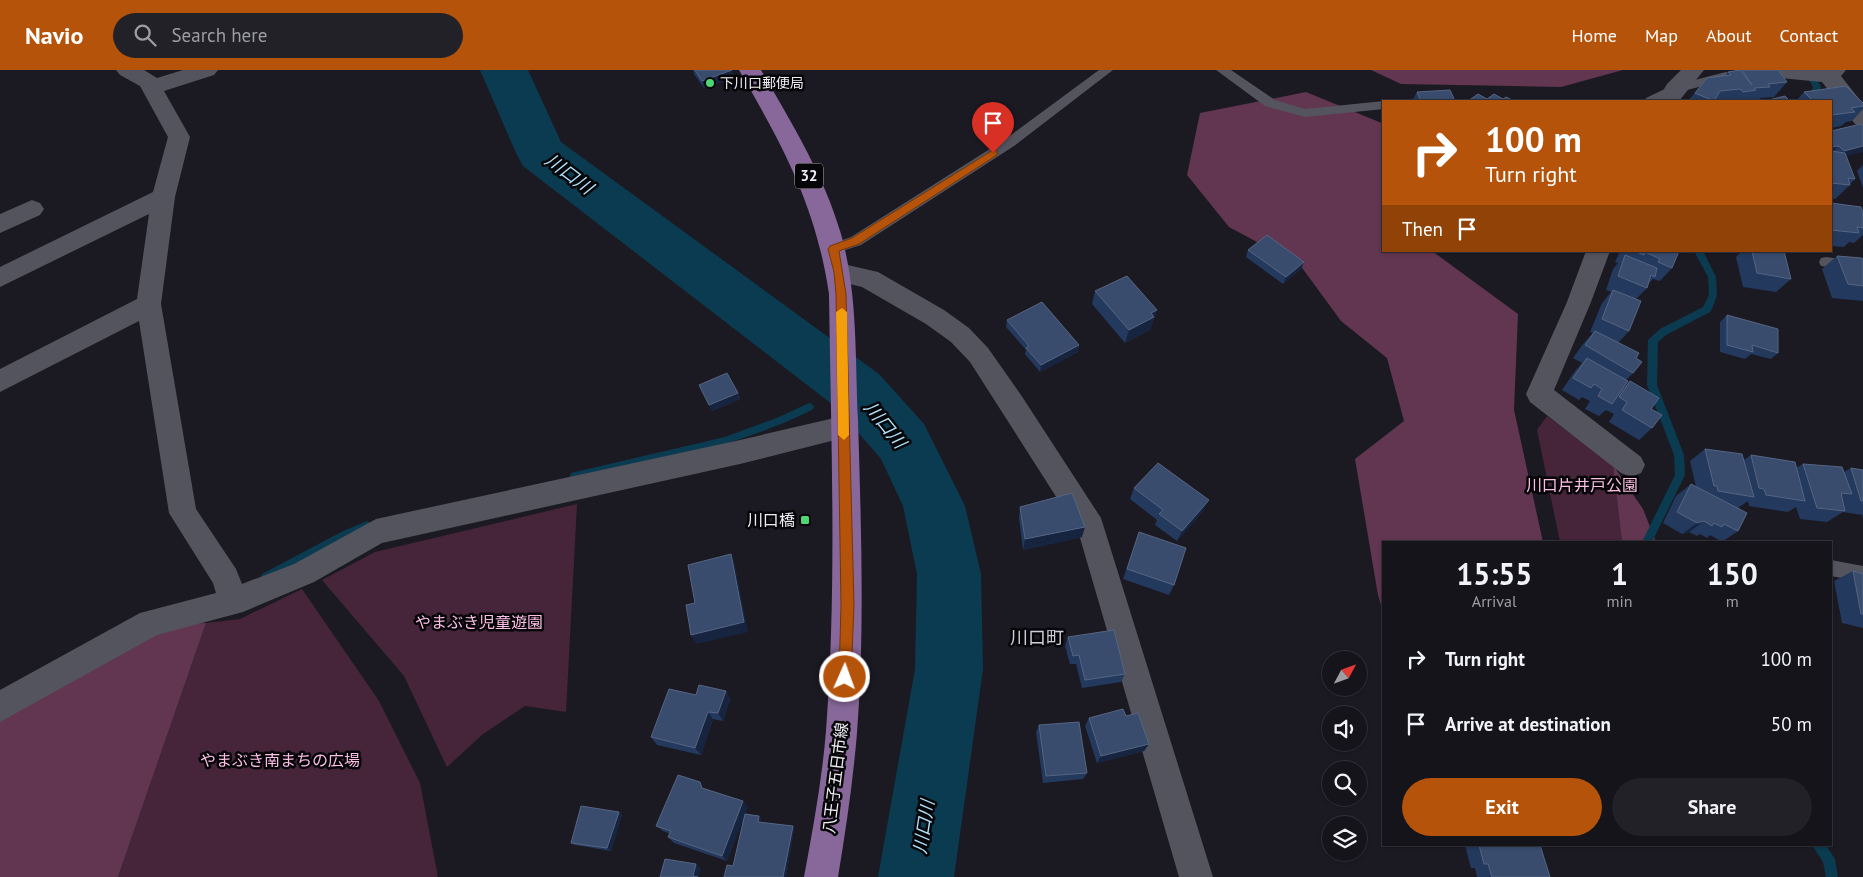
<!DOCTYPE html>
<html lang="en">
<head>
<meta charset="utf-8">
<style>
	:root { --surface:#14141a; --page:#212127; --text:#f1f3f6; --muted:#9d9ea2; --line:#333339; --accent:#b45309 }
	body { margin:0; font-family:"PT Sans","Noto Sans JP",sans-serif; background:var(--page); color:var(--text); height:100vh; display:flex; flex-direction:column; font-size:19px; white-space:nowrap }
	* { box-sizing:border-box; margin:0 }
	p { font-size:16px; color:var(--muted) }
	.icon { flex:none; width:28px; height:28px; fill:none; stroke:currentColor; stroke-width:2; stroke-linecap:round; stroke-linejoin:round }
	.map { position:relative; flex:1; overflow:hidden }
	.details { position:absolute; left:1382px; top:471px; width:450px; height:305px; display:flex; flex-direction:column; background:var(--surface); border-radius:0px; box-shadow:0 1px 4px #0004,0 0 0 1px var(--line) }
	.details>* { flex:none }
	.banner { position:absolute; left:1382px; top:30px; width:450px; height:152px; border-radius:0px; box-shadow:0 1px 4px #0004,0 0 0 1px var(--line); background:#b45309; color:#fff; overflow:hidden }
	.needle { width:32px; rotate:49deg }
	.tools { position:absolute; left:1322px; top:581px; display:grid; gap:10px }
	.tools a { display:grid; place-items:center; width:45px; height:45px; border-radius:50%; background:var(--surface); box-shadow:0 1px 4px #0004,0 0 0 1px var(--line); font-size:25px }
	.pin { position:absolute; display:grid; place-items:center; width:42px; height:42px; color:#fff; margin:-51px -21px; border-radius:50% 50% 50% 0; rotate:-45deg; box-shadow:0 0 5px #0007 }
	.pin .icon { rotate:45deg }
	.me { position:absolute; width:55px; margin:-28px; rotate:2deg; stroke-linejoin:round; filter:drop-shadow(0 0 4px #0008) }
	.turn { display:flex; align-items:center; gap:18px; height:105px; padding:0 20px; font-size:22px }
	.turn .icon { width:65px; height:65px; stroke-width:2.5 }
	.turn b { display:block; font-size:35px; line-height:42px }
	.then { display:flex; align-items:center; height:48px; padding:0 20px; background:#0003; gap:10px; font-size:19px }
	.eta { display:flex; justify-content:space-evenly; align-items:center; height:85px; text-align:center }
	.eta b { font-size:30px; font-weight:600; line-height:35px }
	.primary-button { display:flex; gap:10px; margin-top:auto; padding:10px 20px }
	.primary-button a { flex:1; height:58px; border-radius:30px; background:var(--accent); color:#fff; font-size:20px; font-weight:600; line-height:58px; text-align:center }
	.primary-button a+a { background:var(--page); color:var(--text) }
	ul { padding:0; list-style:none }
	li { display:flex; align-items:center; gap:15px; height:65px; padding:0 20px }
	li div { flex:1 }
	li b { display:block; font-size:19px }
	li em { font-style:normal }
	header { display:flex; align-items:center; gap:30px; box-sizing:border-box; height:70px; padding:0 25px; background:var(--accent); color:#fff }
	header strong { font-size:24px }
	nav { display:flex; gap:28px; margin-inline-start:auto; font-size:18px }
	.search { width:350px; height:45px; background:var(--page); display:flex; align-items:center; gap:12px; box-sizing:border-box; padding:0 18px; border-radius:28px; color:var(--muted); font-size:19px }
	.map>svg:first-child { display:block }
	.green { fill:#46253a }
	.forest { fill:#623551 }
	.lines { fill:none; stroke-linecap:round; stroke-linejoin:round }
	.stream { fill:#0b3b50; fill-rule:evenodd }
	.river { fill:#0b3b50; fill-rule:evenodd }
	.service { fill:#54545e; fill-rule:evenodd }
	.minor { fill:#54545e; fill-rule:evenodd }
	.primary { fill:#88689b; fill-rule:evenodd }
	.wall { fill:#23395d }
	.shaded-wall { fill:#17243f }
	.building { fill:#394c6d; stroke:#556582 }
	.route { fill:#b45309; stroke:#753606 }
	.slow { fill:#f59e0b }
	.poi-dot { fill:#4dd676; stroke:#060609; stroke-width:2 }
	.labels { text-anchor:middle; stroke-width:5; stroke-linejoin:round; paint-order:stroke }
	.far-poi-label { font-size:14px; fill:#ededf3; stroke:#060609; text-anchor:start }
	.shield { fill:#060609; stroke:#a8a8ad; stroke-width:1 }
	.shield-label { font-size:15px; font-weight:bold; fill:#ededf3 }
	.park-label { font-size:16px; fill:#fcbee4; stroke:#060609 }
	.poi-label { font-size:16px; fill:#ededf3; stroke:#060609; text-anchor:end }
	.street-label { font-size:16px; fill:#ededf3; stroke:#060609 }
	.water-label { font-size:18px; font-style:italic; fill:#addffa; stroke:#060609 }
	.neighbourhood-label { font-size:18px; fill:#ceceda; stroke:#060609 }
</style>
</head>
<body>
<header>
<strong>Navio</strong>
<div class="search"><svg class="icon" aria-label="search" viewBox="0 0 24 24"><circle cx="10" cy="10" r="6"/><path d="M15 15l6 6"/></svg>Search here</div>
<nav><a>Home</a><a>Map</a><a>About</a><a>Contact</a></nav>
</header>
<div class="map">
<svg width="1863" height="807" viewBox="0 0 1863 807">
	<rect width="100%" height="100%" fill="#1b1a23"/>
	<path class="green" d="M 1547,346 L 1613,395 L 1622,472 L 1560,472 L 1537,360 Z
		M 577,434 L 566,642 L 525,636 L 483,664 L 447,697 L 404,606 L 322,510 L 375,482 Z
		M 302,519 L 379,631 L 420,713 L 438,807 L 118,807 L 206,553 L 240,549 Z"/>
	<path class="forest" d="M 1371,0 L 1623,0 L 1561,17 L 1401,14 Z
		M 1306,22 L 1384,54 L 1384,181 L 1432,181 L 1518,244 L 1514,340 L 1543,472 L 1384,472 L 1384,546 L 1378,525 L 1355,389 L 1404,351 L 1387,288 L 1341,251 L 1300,195 L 1229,157 L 1187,105 L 1200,43 Z
		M 1613,395 L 1643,439 L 1656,472 L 1622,472 Z
		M 206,553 L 118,807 L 0,807 L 0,642 L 159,555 Z"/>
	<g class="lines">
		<path class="stream" d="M 1803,0 L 1811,0 L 1821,17 L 1815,31 L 1797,31 L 1798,29 L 1809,27 L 1813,17 Z
			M 1694,181 L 1703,181 L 1716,207 L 1717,225 L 1712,239 L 1710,242 L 1666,265 L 1658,272 L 1657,315 L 1684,385 L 1685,405 L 1652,472 L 1642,472 L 1675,405 L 1674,385 L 1647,315 L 1648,270 L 1660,259 L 1703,237 L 1709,225 L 1708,207 Z
			M 809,333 L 812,334 L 814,337 L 812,340 C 737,377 656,392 575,410 L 571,409 L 570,406 L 571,403 L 575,402 L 725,367 L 779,347 Z
			M 367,451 L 371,453 L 372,456 L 371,459 L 351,467 L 270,510 L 266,512 L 262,510 L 261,507 L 262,504 L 343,461 Z
			M 1812,775 L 1826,775 L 1835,789 L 1838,807 L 1826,807 L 1823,792 Z"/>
		<path class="river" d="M 480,0 L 528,0 L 561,72 L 879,304 L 924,354 L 965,436 L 981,504 L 983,599 L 954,807 L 878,807 L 915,599 L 917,504 L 903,436 L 881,389 L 837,338 L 523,96 L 516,83 Z"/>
		<path class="service" d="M 1099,0 L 1113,0 L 1014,76 L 861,175 L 833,184 L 828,183 L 826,179 L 828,175 L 851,167 L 1004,70 Z
			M 1216,0 L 1231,0 L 1275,30 L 1305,39 L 1384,31 L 1386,31 L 1384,31 L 1384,39 L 1305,47 L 1265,36 Z
			M 1726,2 L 1730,3 L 1732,6 L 1730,9 L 1679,22 L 1661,31 L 1645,31 L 1646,28 L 1671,16 Z
			M 1826,187 L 1863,192 L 1863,202 L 1821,196 L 1819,192 L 1821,188 Z
			M 1831,490 L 1863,496 L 1863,512 L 1831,506 Z"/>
		<path class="minor" d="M 116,0 L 144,0 L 157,8 L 183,0 L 218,0 L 214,5 L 164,21 L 190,67 L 175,127 L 161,234 L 196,439 L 236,499 L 242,514 L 294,494 L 376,449 L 740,370 L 843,346 L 852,349 L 856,357 L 852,365 L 843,368 L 740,394 L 382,473 L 314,512 L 243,542 L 157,565 L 0,652 L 0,620 L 140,543 L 216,523 L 213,513 L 169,443 L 139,251 L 0,322 L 0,299 L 137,229 L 149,144 L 0,217 L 0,197 L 153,122 L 168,67 L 140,16 L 120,5 Z
			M 1681,0 L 1704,0 L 1679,31 L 1657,31 L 1667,14 Z
			M 1779,0 L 1846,0 L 1841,6 L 1863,34 L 1863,57 L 1855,54 L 1822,12 L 1780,8 L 1777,3 Z
			M 32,130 L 40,133 L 44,139 L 40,145 L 0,163 L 0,144 Z
			M 1586,181 L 1610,181 L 1591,232 L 1554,320 L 1641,387 L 1645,395 L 1641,403 L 1631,407 L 1621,403 L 1530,332 L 1526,324 L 1567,232 Z
			M 839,193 L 878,202 L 944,240 L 969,258 L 988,278 L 1021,325 L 1101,448 L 1213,807 L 1179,807 L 1078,461 L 970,292 L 951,272 L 926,254 L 862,217 L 830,209 L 827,202 L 830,195 Z"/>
		<path class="primary" d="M 739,0 L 761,0 C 791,52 824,105 841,164 C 858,224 855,288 858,350 C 861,454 865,559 857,663 C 853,711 846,759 838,807 L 804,807 C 813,758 822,710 826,661 C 837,515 831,370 829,224 C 816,136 783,76 739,0 Z"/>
	</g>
	<path class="wall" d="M 693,0 L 695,0 L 733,8 L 704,18 L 694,4 Z
		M 1741,0 L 1778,0 L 1787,12 L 1774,27 L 1760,28 L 1758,31 L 1688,31 L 1707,8 L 1725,6 L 1728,2 Z
		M 1417,22 L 1455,31 L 1412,31 Z
		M 1804,22 L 1863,33 L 1863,39 L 1852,51 L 1846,52 L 1841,56 L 1831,58 L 1831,31 L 1796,31 Z
		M 1861,54 L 1846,86 L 1855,109 L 1850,114 L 1850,115 L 1835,129 L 1831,129 L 1831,61 Z
		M 1863,95 L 1863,118 L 1857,101 Z
		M 1831,133 L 1863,142 L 1863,165 L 1854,173 L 1849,172 L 1844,177 L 1831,176 Z
		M 1248,180 L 1304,192 L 1301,199 L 1283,214 L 1246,187 Z
		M 1620,181 L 1679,181 L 1672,198 L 1660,211 L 1653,209 L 1648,214 L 1647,218 L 1636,229 L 1629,261 L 1618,273 L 1636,288 L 1633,303 L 1626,310 L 1621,320 L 1630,311 L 1651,339 L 1652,358 L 1639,370 L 1609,352 L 1614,344 L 1606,340 L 1599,346 L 1585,339 L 1590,331 L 1582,327 L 1579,330 L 1562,320 L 1575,301 L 1582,293 L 1573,288 L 1583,274 L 1593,263 L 1590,262 L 1602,233 L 1611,222 L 1606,220 L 1613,199 L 1618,193 L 1615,192 Z
		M 1742,181 L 1784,181 L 1791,209 L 1776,222 L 1743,217 L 1736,187 Z
		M 1837,186 L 1863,190 L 1863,231 L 1832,228 L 1822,199 Z
		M 1095,221 L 1157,240 L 1150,260 L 1125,273 L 1092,234 Z
		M 1727,245 L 1778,283 L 1771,289 L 1751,284 L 1745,289 L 1720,282 L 1720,252 Z
		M 1007,250 L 1079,275 L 1078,282 L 1040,302 L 1025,284 L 1026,280 L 1006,257 Z
		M 699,315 L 738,323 L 740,329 L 712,341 Z
		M 1705,379 L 1744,390 L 1751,385 L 1796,398 L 1803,394 L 1844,402 L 1851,398 L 1863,400 L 1863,449 L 1862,445 L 1843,442 L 1827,452 L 1800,449 L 1796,437 L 1788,442 L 1749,436 L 1748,431 L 1738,438 L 1738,461 L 1722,472 L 1710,465 L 1707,468 L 1700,464 L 1697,466 L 1689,462 L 1682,464 L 1663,453 L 1676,426 L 1691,414 L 1696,417 L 1690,391 Z
		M 1134,418 L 1203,441 L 1177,471 L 1155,455 L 1157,450 L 1130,429 Z
		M 1020,437 L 1082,467 L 1023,480 L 1019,448 Z
		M 1139,462 L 1174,515 L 1169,525 L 1123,509 Z
		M 1853,501 L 1863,504 L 1863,558 L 1842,553 L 1834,511 Z
		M 1068,567 L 1125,604 L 1121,612 L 1082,618 L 1076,594 L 1070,594 L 1065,576 Z
		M 726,621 L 730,629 L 723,651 L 713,649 L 701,685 L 657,675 L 651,667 Z
		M 1126,646 L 1149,674 L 1144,681 L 1097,693 L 1085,656 L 1089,648 Z
		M 1039,655 L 1087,703 L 1083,709 L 1043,713 L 1036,662 Z
		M 705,719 L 748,737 L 745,744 L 759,746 L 761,749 L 760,752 L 793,756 L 794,759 L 786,807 L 724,807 L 733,796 L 744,746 L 727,791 L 674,773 L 668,767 L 670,764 L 663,761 L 656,756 Z
		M 619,742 L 622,745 L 611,781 L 575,775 L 571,773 Z
		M 1465,775 L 1540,775 L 1550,807 L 1477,807 L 1475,798 L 1471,798 Z"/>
	<path class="shaded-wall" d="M 732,0 L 733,8 L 704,18 L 702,11 Z
		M 1839,76 L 1831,83 L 1831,77 Z
		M 1863,76 L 1863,82 L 1836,88 L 1844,81 Z
		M 1304,192 L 1301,199 L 1283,214 L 1286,207 Z
		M 1157,240 L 1150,260 L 1125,273 L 1129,260 L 1151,243 Z
		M 1079,275 L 1078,282 L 1040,302 L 1041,295 Z
		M 738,323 L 740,329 L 712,341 L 709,335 Z
		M 1209,430 L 1203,441 L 1177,471 L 1182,461 Z
		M 1704,451 L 1689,462 L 1682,464 L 1697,453 Z
		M 1085,457 L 1082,467 L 1023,480 L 1025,469 Z
		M 731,484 L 735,495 L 748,562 L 696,574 L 691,565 Z
		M 726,621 L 730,629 L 723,651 L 718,643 Z
		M 708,642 L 713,649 L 701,685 L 695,678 Z
		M 1149,674 L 1144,681 L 1097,693 L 1101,686 Z
		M 743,731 L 748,737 L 727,791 L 722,786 Z
		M 619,742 L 622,745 L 611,781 L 607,778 Z
		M 759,746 L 761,749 L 760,755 L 758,752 Z
		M 793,756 L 794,759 L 786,807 L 783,807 Z
		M 696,794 L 701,799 L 699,807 L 693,806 Z"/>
	<path class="building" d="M 695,0 L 732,0 L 702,11 Z
		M 1740,0 L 1752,15 L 1742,0 L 1778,0 L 1787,12 L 1768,14 L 1770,17 L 1754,18 L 1756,20 L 1743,22 L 1740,19 L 1720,21 L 1714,31 L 1695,23 L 1707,8 L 1731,5 L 1728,2 Z
		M 1846,16 L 1863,33 L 1863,36 L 1851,38 L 1855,42 L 1831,45 L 1831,31 L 1813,31 L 1804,22 Z
		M 1450,20 L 1455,31 L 1421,31 L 1417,22 Z
		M 1478,24 L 1487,29 L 1494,24 L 1503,29 L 1506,27 L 1514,31 L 1468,31 Z
		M 1785,26 L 1790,31 L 1764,31 Z
		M 1861,54 L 1863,56 L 1863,76 L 1844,81 L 1839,76 L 1831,77 L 1831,61 Z
		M 1831,81 L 1845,83 L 1855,109 L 1848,108 L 1850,115 L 1831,113 Z
		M 1831,133 L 1861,137 L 1863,142 L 1863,158 L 1857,157 L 1859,163 L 1831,160 Z
		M 1267,165 L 1304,192 L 1286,207 L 1248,180 Z
		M 1634,181 L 1679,181 L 1672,198 L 1658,192 L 1660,189 L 1645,182 L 1644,185 Z
		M 1752,181 L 1784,181 L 1791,209 L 1757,203 Z
		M 1625,185 L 1657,198 L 1655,207 L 1651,205 L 1647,218 L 1618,206 Z
		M 1837,186 L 1862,188 L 1863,190 L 1863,216 L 1848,214 Z
		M 1127,206 L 1157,240 L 1151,243 L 1154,247 L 1129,260 L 1095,221 Z
		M 1613,220 L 1641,231 L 1629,261 L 1602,249 Z
		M 1042,232 L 1079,275 L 1041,295 L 1026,278 L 1029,276 L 1007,250 Z
		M 1727,245 L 1778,259 L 1778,283 L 1752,275 L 1753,282 L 1727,275 Z
		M 1595,261 L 1639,283 L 1636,288 L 1642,292 L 1633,303 L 1585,275 Z
		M 1587,288 L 1628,311 L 1612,334 L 1598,326 L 1602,319 L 1594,314 L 1591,318 L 1573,308 Z
		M 727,303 L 738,323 L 709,335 L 699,315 Z
		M 1630,311 L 1659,328 L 1651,339 L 1662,345 L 1652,358 L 1622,340 L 1627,332 L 1619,327 Z
		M 1705,379 L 1742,384 L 1754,427 L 1718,421 L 1717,416 L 1714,416 Z
		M 1751,385 L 1795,392 L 1805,431 L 1766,425 L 1764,419 L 1759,418 Z
		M 1158,393 L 1209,430 L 1182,461 L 1159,444 L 1163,440 L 1134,418 Z
		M 1803,394 L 1842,397 L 1852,424 L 1841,423 L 1845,441 L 1817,438 Z
		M 1851,398 L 1863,400 L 1863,431 L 1861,431 Z
		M 1691,414 L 1747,443 L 1738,461 L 1724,454 L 1722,457 L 1714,453 L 1712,456 L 1704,451 L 1697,453 L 1677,442 Z
		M 1072,423 L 1085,457 L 1025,469 L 1020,437 Z
		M 1139,462 L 1186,478 L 1174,515 L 1127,499 Z
		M 731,484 L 744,552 L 691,565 L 686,535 L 695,533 L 688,495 Z
		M 1853,501 L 1863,504 L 1863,544 L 1861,544 Z
		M 1114,560 L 1125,604 L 1085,610 L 1079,585 L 1073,586 L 1068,567 Z
		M 699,615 L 726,621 L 718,643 L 708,642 L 695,678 L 651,667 L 669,619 L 696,625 Z
		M 1123,639 L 1126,646 L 1138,643 L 1149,674 L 1101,686 L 1089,648 Z
		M 1079,652 L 1087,703 L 1046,706 L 1039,655 Z
		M 678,705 L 700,712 L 702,718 L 743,731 L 722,786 L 668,767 L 671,761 L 656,756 Z
		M 581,736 L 619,742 L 607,778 L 571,773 Z
		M 745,744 L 759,746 L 758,752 L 793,756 L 783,807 L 724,807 L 727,795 L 733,796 Z
		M 1479,775 L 1540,775 L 1550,807 L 1492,807 L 1488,794 L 1484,794 Z
		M 665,789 L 696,794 L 693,806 L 698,807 L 660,807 Z"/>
	<path class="route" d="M 993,80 L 997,81 L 997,85 L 859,174 L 839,181 L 846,224 L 854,535 L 851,607 L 849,611 L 845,613 L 840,611 L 839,607 L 841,535 L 836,224 L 834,202 L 828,179 L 830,176 L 852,168 Z"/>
	<path class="slow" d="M 842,238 L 847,242 L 849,365 L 844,370 L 838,365 L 836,242 Z"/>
	<g class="poi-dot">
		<circle cx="710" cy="13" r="5"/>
		<rect x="800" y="445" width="10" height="10" rx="2.5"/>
	</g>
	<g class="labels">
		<g class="far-poi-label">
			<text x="720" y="18">下川口郵便局</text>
		</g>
		<rect class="shield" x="795" y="93.5" width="28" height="25" rx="4"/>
		<g class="shield-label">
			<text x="809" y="111">32</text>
		</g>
		<g class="park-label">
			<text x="1582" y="421">川口片井戸公園</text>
			<text x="479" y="558">やまぶき児童遊園</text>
			<text x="280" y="696">やまぶき南まちの広場</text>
		</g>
		<g class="poi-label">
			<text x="795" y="456">川口橋</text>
		</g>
		<g class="street-label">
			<text transform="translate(835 708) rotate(-83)" y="6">八王子五日市線</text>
		</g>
		<g class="water-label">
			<text transform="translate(569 104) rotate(37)" y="6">川口川</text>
			<text transform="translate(885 355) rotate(51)" y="6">川口川</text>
			<text transform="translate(924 757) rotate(-81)" y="6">川口川</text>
		</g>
		<g class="neighbourhood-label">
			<text x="1037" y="574">川口町</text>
		</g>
	</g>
</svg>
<div class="tools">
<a><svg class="needle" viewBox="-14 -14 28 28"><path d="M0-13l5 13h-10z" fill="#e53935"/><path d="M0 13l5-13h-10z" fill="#9d9ea2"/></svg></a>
<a><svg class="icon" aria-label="sound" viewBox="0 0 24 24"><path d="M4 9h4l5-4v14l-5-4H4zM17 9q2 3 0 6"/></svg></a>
<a><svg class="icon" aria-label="search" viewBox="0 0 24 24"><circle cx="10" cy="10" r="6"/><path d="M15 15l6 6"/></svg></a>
<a><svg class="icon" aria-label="layers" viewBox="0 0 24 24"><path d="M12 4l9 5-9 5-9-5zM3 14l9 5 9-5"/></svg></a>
</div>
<div class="pin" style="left:993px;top:83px;background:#d93025"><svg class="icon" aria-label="arrive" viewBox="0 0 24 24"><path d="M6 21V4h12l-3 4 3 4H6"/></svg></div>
<svg class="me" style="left:845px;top:607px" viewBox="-20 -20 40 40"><circle r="17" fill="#b45309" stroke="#fff" stroke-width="3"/><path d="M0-11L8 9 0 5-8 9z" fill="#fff"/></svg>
<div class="banner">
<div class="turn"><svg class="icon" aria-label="right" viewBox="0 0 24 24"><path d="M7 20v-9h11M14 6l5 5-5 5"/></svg><div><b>100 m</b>Turn right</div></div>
<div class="then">Then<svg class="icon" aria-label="arrive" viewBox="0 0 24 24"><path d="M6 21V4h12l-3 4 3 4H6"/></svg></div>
</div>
<section class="details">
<div class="eta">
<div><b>15:55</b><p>Arrival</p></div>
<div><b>1</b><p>min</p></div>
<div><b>150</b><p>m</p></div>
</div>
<ul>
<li><svg class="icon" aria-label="right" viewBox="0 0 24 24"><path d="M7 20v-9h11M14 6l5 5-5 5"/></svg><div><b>Turn right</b></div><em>100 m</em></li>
<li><svg class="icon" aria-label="arrive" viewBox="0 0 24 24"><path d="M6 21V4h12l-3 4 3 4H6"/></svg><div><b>Arrive at destination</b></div><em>50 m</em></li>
</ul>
<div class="primary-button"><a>Exit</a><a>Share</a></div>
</section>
</div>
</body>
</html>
